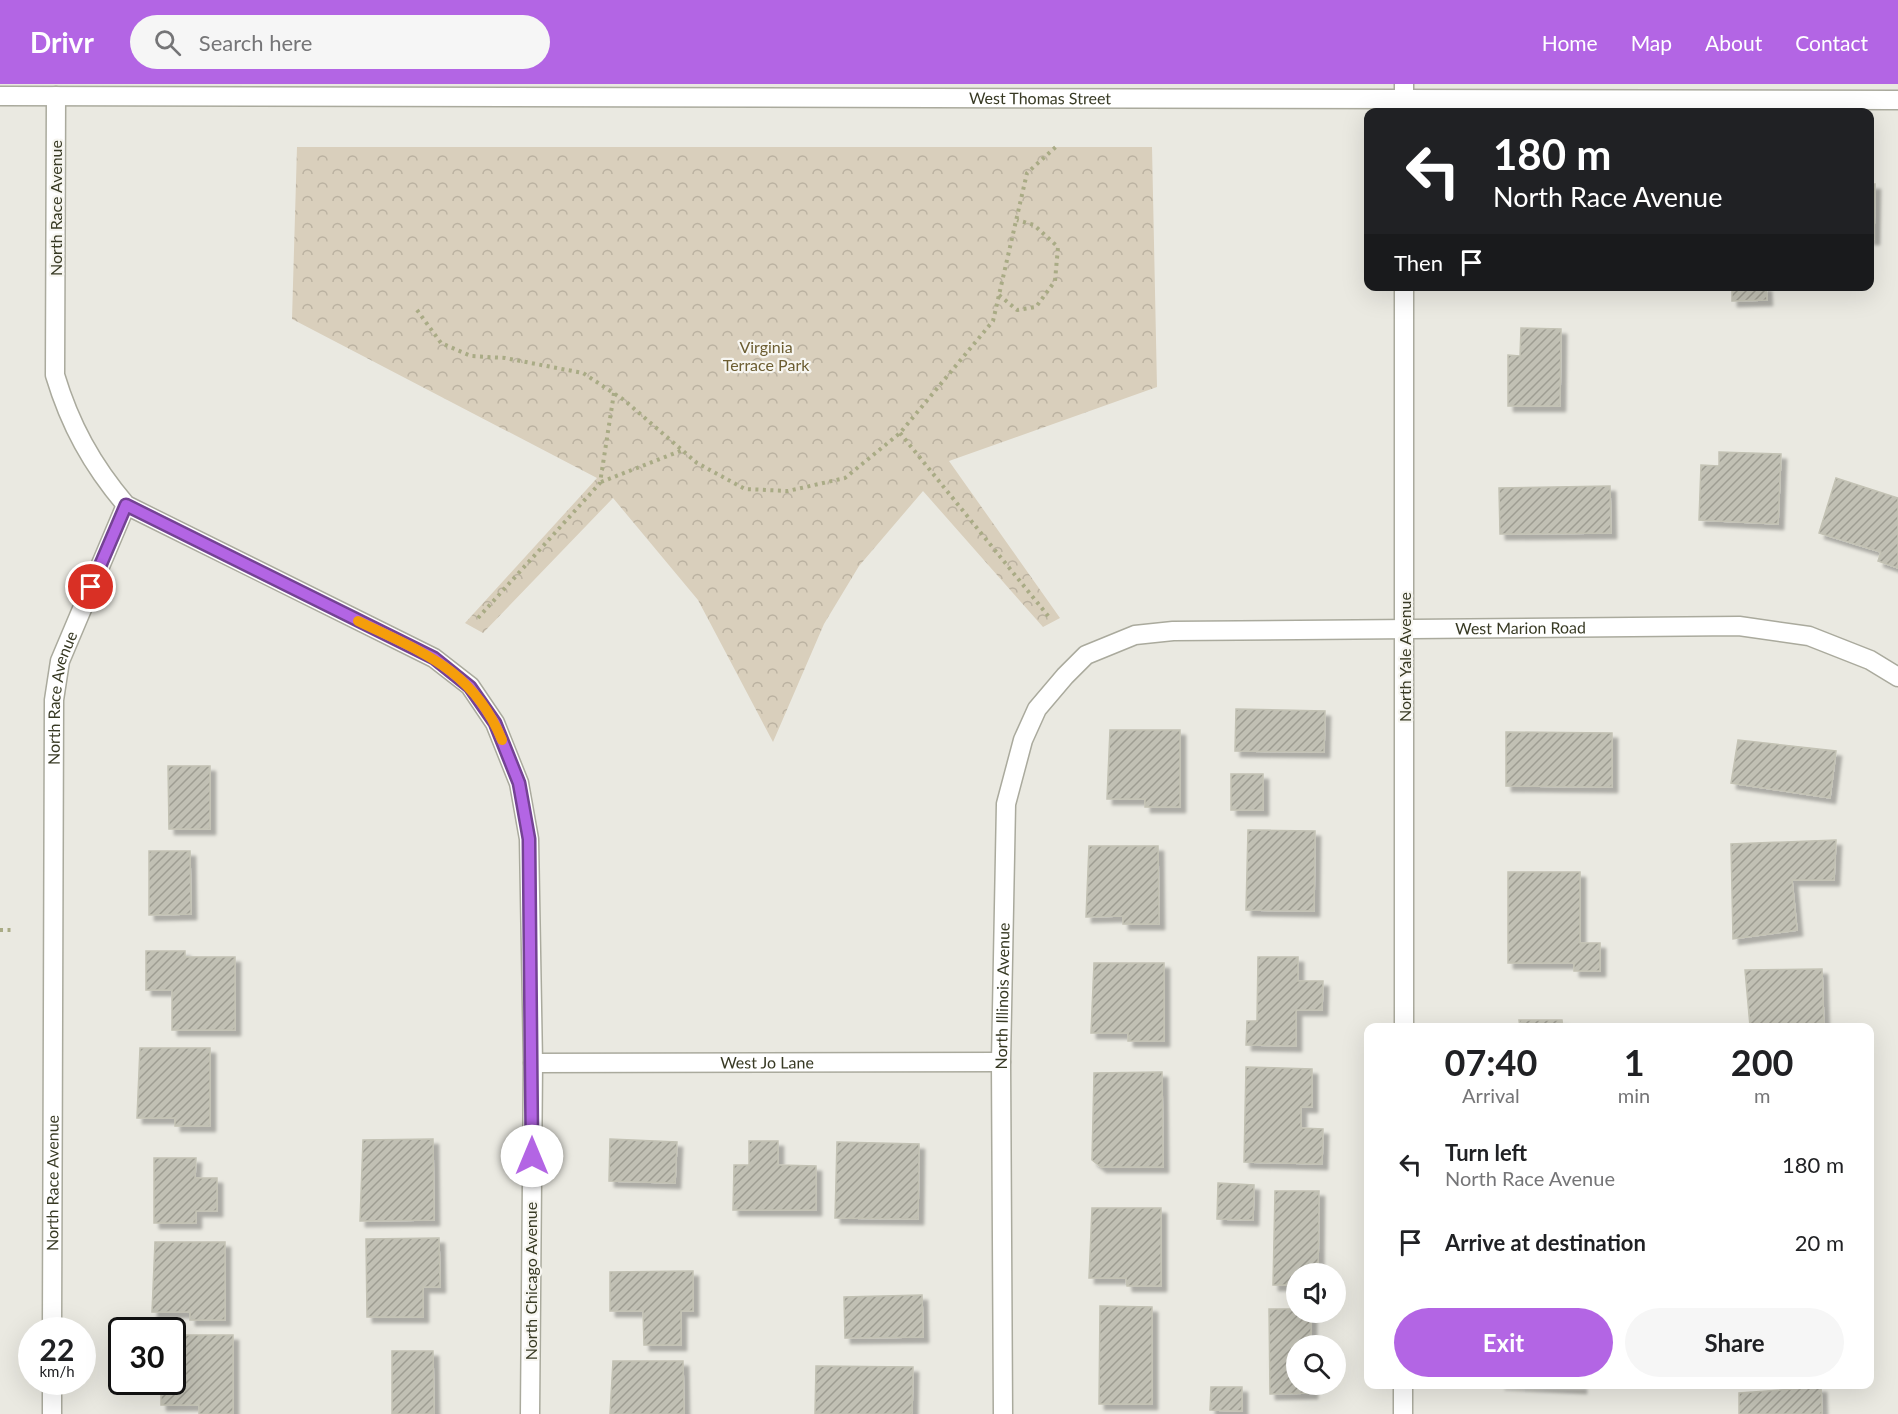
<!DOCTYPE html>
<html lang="en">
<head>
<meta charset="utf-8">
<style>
	:root { --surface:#fff; --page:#f6f6f6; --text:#202124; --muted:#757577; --accent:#b365e4 }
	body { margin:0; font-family:Lato,sans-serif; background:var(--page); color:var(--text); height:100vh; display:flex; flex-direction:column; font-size:22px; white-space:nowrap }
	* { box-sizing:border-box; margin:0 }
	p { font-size:20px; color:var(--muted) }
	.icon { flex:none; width:33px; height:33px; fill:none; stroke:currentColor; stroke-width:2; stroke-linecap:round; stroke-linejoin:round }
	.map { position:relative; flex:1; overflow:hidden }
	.details { position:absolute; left:1364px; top:939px; width:510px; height:366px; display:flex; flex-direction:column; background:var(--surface); border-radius:12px; box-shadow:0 6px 24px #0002 }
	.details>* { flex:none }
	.guide { position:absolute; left:1364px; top:24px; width:510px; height:183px; border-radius:12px; box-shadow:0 6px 24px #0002; background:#202124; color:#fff; overflow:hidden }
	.buttons { position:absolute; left:1286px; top:1179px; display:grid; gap:12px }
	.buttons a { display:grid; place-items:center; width:60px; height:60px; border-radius:50%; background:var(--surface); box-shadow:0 6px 24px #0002; font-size:30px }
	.speed { position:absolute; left:18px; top:1233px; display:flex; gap:12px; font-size:30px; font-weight:700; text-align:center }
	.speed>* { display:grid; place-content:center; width:78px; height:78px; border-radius:50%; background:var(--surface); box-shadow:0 6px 24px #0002; line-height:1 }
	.speed small { font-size:15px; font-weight:400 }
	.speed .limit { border:3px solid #111; border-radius:9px; background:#fff; color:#111 }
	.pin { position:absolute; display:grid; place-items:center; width:51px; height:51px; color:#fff; margin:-26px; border:3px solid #fff; border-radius:50%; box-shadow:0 2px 6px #0007 }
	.me { position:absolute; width:66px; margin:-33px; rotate:0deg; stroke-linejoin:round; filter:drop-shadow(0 0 4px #0008) }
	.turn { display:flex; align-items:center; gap:21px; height:126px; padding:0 30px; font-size:27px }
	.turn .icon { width:78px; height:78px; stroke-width:2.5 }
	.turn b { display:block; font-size:42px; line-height:51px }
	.then { display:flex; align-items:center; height:57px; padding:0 30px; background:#0003; gap:12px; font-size:22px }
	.eta { display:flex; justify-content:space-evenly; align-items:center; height:102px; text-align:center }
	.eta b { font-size:36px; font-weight:700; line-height:42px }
	.primary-button { display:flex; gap:12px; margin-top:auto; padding:12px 30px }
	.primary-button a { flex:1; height:69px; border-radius:36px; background:var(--accent); color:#fff; font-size:24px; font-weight:700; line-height:69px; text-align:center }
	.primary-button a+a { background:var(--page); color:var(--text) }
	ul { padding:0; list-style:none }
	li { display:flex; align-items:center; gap:18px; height:78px; padding:0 30px }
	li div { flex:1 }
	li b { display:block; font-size:22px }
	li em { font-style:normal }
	header { display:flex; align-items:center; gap:36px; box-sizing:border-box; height:84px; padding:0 30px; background:var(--accent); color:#fff }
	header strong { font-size:28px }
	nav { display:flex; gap:33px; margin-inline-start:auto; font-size:21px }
	.search { width:420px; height:54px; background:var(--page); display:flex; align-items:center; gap:15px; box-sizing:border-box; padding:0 21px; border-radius:33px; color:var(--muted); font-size:22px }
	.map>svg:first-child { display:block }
	.park { fill:url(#park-crowns) }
	.building { fill:url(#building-hatch); stroke:#c3c2b4; stroke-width:1.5; filter:url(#shadow) }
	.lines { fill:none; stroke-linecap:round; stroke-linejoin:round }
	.minor-casing { stroke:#aaaa9d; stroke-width:21 }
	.tertiary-casing { stroke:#aaaa9d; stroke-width:21 }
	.path { stroke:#a9ab85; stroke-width:4; stroke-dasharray:3 4.5; stroke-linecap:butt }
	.minor { stroke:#fff; stroke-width:18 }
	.tertiary { stroke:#fff; stroke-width:18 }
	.route-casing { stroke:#744294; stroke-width:15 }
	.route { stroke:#b365e4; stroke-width:10 }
	.slow { stroke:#f59e0b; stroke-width:10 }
	.labels { text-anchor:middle; stroke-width:4.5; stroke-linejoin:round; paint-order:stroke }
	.street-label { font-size:16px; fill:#373923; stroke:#f7f6f1 }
	.park-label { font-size:16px; fill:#6c5d31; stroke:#f7f6f1 }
</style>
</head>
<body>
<header>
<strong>Drivr</strong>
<div class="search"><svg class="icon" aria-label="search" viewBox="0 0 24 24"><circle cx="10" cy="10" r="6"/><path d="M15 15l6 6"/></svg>Search here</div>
<nav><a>Home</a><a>Map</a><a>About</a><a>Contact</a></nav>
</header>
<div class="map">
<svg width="1898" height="1330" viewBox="0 0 1898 1330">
	<defs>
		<pattern id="park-crowns" width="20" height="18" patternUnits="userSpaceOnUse" patternTransform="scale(1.5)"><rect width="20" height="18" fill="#d9cfbc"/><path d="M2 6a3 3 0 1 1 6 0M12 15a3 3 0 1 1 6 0" fill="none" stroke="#bbb2a1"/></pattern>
		<pattern id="building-hatch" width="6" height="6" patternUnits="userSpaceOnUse" patternTransform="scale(1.5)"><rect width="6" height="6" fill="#c1c0b4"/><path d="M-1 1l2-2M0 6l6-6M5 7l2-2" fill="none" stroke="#9e9d92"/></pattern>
		<filter id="shadow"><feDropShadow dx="5.5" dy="5.5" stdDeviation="1.5" flood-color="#0004"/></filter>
	</defs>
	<rect width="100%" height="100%" fill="#eae9e1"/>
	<path class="park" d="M 297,63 L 1152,63 L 1157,303 L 949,377 L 1060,534 L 1043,543 L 923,407 L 859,482 L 824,540 L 773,658 L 698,516 L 613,414 L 483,549 L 465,539 L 597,394 L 292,235 Z"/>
	<path class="building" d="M 1869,100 L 1875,100 L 1874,155 L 1869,155 Z
		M 1732,202 L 1766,202 L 1767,216 L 1732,217 Z
		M 1521,244 L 1561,245 L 1560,322 L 1508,322 L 1508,271 L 1520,272 Z
		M 1719,368 L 1781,370 L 1778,440 L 1699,436 L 1701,381 L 1719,382 Z
		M 1836,394 L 1898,414 L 1898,484 L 1878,477 L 1881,468 L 1819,449 Z
		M 1610,402 L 1611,449 L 1500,450 L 1499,404 Z
		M 1236,625 L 1325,627 L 1324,668 L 1235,667 Z
		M 1110,646 L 1180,646 L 1180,723 L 1145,723 L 1145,715 L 1107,715 Z
		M 1506,648 L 1612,649 L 1612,703 L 1506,702 Z
		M 1738,656 L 1836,667 L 1830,714 L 1731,699 Z
		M 168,682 L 210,682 L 210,745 L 169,745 Z
		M 1231,690 L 1263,690 L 1263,726 L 1231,726 Z
		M 1248,746 L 1315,747 L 1314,827 L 1246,826 Z
		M 1836,756 L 1834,796 L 1792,796 L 1797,846 L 1733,855 L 1731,760 Z
		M 1089,762 L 1158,762 L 1159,840 L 1123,840 L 1123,832 L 1086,833 Z
		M 149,767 L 190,767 L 191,830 L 149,831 Z
		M 1508,788 L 1580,788 L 1580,859 L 1600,859 L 1600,887 L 1574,887 L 1574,879 L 1508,879 Z
		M 146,867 L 185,867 L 185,873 L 235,873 L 235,946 L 172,946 L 172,906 L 146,906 Z
		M 1258,873 L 1298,873 L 1298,897 L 1323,897 L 1322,926 L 1296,926 L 1296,962 L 1246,961 L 1247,937 L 1257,937 Z
		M 1094,879 L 1164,879 L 1164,957 L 1128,957 L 1128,949 L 1091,949 Z
		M 1822,885 L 1824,944 L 1715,944 L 1715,941 L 1750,942 L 1745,886 Z
		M 1519,936 L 1562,936 L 1563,944 L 1520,944 Z
		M 140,964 L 210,964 L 210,1042 L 175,1042 L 175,1034 L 137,1034 Z
		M 1246,983 L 1312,985 L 1312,1023 L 1301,1023 L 1301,1044 L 1323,1045 L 1322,1080 L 1244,1078 Z
		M 1162,988 L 1163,1083 L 1101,1083 L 1092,1076 L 1094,989 Z
		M 433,1055 L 434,1136 L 360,1137 L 363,1056 Z
		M 610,1055 L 677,1058 L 675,1099 L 609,1097 Z
		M 749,1057 L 778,1057 L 778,1081 L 816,1082 L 816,1126 L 733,1126 L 734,1081 L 749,1081 Z
		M 837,1058 L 919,1060 L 918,1135 L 835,1134 Z
		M 154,1074 L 196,1074 L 195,1094 L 217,1094 L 217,1127 L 196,1127 L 196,1139 L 154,1139 Z
		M 1218,1099 L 1254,1101 L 1253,1136 L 1217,1135 Z
		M 1275,1107 L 1319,1107 L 1318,1190 L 1296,1190 L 1296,1201 L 1273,1201 Z
		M 1092,1124 L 1161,1124 L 1161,1202 L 1127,1202 L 1126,1194 L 1089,1194 Z
		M 439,1154 L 440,1203 L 423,1203 L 423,1233 L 367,1233 L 366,1155 Z
		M 155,1158 L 225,1158 L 225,1236 L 190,1236 L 190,1228 L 152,1228 Z
		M 693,1187 L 693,1227 L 681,1227 L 681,1261 L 644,1261 L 643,1227 L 610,1227 L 610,1188 Z
		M 922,1211 L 923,1253 L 845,1254 L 844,1213 Z
		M 1100,1222 L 1152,1223 L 1152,1320 L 1099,1320 Z
		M 1269,1225 L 1296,1225 L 1296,1228 L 1311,1228 L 1311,1262 L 1296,1262 L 1296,1300 L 1312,1300 L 1312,1309 L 1270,1310 Z
		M 172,1251 L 233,1251 L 233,1330 L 199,1330 L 199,1321 L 161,1321 L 161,1298 L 172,1298 Z
		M 392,1267 L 433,1267 L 434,1330 L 392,1330 Z
		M 613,1277 L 683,1277 L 684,1330 L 610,1330 Z
		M 816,1282 L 913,1283 L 912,1330 L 815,1330 Z
		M 1499,1300 L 1581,1300 L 1581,1304 Z
		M 1211,1303 L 1242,1303 L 1242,1327 L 1210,1326 Z
		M 1821,1303 L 1822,1330 L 1739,1330 L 1739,1309 Z"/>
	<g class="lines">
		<defs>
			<g id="minor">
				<path d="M 56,12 L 55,291 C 70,341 92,381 126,421 L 434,574 L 470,602 L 495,639 L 519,699 L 529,755 L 533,979 L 530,1330"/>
				<path d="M 1404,28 L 1404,0"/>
				<path d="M 1404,944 L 1404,202"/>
				<path id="s1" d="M 533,979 L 1001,978"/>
				<path id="s2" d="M 52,1246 L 54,616 L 60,577 L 126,421"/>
				<path d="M 52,1330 L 52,1298"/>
				<path id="s3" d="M 1003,1330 L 1001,978 L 1006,720 L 1023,656 L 1037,625 L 1065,592 L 1086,571 L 1135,551 L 1173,547 L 1739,542 L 1809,552 L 1870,576 L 1898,593"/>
				<path d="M 1403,1330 L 1403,1300"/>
			</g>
			<g id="tertiary">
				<path id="s4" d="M 0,12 L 1898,16"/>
			</g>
		</defs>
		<use href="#minor" class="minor-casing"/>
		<use href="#tertiary" class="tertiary-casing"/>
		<path class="path" d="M 999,211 L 1017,226 L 1036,223 L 1055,197 L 1058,163 L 1034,141 L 1017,136
			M 417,226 L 441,259 L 471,272 L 505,274 L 583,289 L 624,316 L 697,379 L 745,405 L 788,407 L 845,394 L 900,349 L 993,237 L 1027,89 L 1058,61
			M 900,349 L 1049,533
			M 601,398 L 683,366
			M 478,534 L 600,399 L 614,309
			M 0,846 L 11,846"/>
		<use href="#minor" class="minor"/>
		<use href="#tertiary" class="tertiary"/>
	</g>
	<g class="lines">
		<defs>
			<path id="route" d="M 91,503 L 126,421 L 434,574 L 470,603 L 495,639 L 519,699 L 529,755 L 532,1072"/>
		</defs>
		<use href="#route" class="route-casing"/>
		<use href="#route" class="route"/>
		<path class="slow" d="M 358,537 C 421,568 473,585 502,656"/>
	</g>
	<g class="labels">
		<g class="street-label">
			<text dy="6" stroke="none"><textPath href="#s4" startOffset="1040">West Thomas Street</textPath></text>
			<text transform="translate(56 124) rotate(-90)" y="6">North Race Avenue</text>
			<text dy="6" stroke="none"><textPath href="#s3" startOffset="1222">West Marion Road</textPath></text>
			<text transform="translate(1405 573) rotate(-90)" y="6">North Yale Avenue</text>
			<text dy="6" stroke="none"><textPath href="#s2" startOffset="633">North Race Avenue</textPath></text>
			<text dy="6" stroke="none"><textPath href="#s3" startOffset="418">North Illinois Avenue</textPath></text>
			<text dy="6" stroke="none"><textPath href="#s1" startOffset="234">West Jo Lane</textPath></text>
			<text dy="6" stroke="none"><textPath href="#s2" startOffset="147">North Race Avenue</textPath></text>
			<text transform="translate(531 1197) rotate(-90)" y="6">North Chicago Avenue</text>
		</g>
		<g class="park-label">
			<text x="766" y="269">Virginia<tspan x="766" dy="18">Terrace Park</tspan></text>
		</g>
	</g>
</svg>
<div class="buttons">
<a><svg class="icon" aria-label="sound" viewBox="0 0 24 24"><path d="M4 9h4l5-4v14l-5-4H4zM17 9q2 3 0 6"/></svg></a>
<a><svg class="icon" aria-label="search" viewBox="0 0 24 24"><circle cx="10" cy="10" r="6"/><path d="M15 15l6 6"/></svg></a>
</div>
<div class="speed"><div>22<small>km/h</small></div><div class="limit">30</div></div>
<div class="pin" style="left:91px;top:503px;background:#d93025"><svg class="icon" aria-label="arrive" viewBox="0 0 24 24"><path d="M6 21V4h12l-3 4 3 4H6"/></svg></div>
<svg class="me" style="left:532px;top:1072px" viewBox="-20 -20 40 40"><circle r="19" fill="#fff"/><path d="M0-13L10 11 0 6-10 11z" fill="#b365e4"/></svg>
<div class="guide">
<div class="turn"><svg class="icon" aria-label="left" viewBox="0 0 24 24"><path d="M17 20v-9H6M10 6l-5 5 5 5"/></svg><div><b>180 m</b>North Race Avenue</div></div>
<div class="then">Then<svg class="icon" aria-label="arrive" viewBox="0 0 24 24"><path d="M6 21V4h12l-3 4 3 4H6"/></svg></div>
</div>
<section class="details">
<div class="eta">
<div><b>07:40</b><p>Arrival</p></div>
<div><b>1</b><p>min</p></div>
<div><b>200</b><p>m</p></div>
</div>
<ul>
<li><svg class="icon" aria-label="left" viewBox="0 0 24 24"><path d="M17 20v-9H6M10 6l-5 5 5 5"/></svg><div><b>Turn left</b><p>North Race Avenue</p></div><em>180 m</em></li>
<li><svg class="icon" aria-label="arrive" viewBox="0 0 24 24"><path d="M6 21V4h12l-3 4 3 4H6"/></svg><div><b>Arrive at destination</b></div><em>20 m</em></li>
</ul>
<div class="primary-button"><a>Exit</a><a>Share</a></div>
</section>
</div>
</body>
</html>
